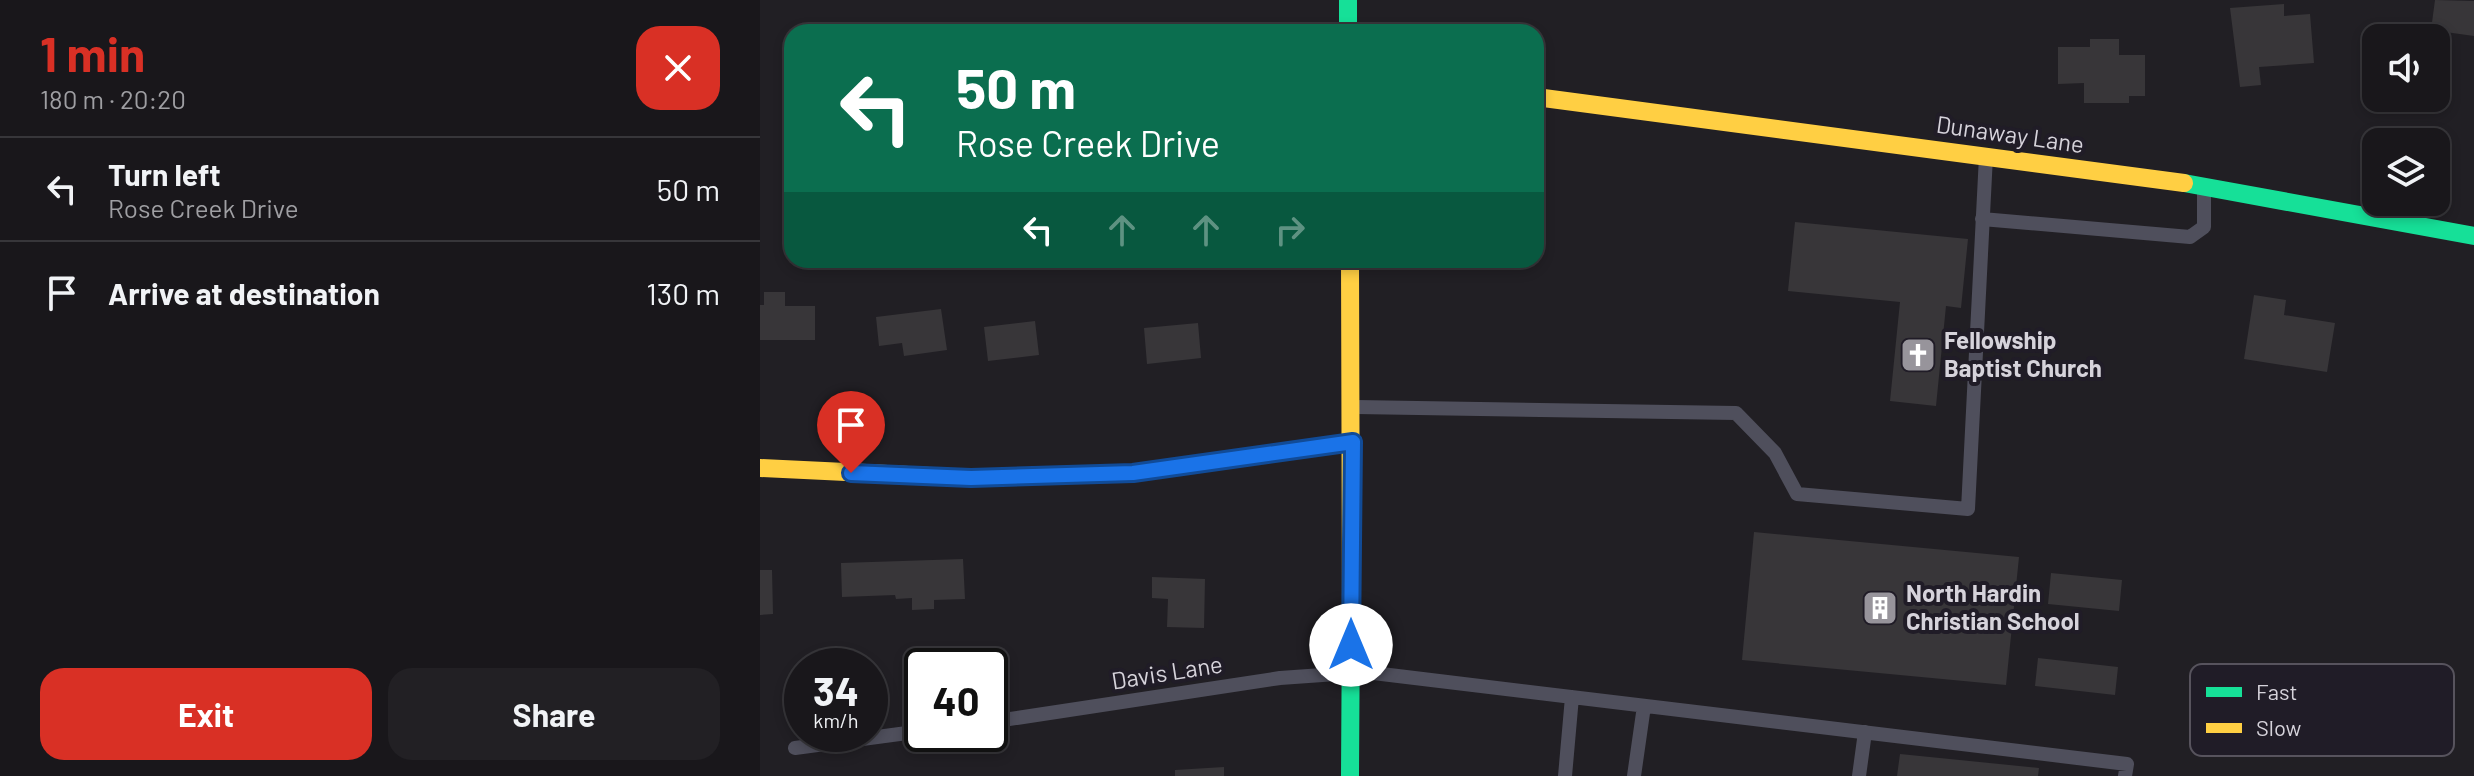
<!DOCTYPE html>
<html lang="en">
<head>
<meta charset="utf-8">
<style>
	:root { --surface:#19171b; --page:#222024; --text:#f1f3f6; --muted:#9f9fa3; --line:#37363a; --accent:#d93025 }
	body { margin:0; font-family:Barlow,sans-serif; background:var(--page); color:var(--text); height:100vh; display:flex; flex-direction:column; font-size:30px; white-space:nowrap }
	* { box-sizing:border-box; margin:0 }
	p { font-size:26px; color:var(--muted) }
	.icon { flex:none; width:44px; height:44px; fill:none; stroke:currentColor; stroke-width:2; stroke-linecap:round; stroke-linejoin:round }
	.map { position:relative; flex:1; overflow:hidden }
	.sheet { display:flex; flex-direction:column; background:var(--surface); width:760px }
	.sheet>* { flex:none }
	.guide { position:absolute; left:24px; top:24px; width:760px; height:244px; border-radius:24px; box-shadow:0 4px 12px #0003,0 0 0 2px var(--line); background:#0b6e4f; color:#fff; overflow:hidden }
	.fabs { position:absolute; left:1602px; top:24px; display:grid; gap:16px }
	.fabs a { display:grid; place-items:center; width:88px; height:88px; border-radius:16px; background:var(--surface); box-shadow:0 4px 12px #0003,0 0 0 2px var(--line); font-size:40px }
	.speed { position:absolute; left:24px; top:648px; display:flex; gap:16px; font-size:40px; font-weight:700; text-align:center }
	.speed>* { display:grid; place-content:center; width:104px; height:104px; border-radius:50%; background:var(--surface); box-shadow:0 4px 12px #0003,0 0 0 2px var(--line); line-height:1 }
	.speed small { font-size:20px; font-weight:400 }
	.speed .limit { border:4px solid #111; border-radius:12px; background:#fff; color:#111 }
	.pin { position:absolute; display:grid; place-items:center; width:68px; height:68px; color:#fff; margin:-82px -34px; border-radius:50% 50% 50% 0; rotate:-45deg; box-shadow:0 0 8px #0007 }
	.pin .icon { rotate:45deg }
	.me { position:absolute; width:88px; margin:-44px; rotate:0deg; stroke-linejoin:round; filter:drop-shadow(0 0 6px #0008) }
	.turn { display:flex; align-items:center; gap:28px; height:168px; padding:0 40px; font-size:36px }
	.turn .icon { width:104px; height:104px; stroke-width:2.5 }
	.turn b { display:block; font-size:56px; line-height:68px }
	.lanes { display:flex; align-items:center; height:76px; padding:0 40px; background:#0003; justify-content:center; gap:40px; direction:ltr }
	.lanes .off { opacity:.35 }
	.round { display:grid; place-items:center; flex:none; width:84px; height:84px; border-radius:24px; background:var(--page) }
	.overview { display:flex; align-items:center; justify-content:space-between; height:136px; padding:0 40px }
	h1 { font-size:48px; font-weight:700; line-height:60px; color:var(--accent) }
	.primary-button { display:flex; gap:16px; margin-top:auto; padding:16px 40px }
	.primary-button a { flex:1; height:92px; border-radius:24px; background:var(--accent); color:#fff; font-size:32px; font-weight:700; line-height:92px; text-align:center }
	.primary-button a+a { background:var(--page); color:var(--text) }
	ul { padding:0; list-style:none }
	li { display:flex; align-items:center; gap:24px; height:104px; padding:0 40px; border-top:2px solid var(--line) }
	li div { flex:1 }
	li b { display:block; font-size:30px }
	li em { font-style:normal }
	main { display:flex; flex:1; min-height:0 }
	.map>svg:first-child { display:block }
	.building { fill:#383639 }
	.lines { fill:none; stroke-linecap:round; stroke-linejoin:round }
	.lane { stroke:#4f4f5c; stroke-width:14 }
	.fast { stroke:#16e098; stroke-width:18 }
	.slow { stroke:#ffcf43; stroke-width:18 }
	.route-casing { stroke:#114b97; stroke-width:20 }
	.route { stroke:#1a73e8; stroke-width:14 }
	.labels { text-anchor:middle; stroke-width:8; stroke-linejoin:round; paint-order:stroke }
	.street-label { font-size:24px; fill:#d6d3db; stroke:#201c27 }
	.poi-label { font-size:24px; font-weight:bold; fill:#d6d3db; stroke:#201c27; text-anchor:start }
	.key { fill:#201c27; stroke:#57535d; stroke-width:2 }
	.key-label { font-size:22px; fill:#d6d3db }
</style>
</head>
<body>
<main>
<section class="sheet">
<div class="overview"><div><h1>1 min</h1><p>180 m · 20:20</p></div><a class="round" style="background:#d93025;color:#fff"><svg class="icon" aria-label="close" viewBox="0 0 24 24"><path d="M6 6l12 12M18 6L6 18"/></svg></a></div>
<ul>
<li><svg class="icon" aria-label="left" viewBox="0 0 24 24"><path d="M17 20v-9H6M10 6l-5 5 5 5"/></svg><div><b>Turn left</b><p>Rose Creek Drive</p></div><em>50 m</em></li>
<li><svg class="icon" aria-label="arrive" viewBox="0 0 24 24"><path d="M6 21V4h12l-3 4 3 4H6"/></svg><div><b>Arrive at destination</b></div><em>130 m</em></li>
</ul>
<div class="primary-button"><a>Exit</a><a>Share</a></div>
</section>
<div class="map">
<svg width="1714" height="776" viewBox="0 0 1714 776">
	<rect width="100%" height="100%" fill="#211f24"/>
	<path class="building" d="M 1675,0 L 1714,1 L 1714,36 L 1671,30 Z
		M 1524,4 L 1524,16 L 1550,14 L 1554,63 L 1499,67 L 1501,85 L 1480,87 L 1470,8 Z
		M 1330,39 L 1359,39 L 1359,55 L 1385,55 L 1385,96 L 1369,96 L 1369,103 L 1324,103 L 1324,83 L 1298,84 L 1298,47 L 1330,47 Z
		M 1035,222 L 1208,239 L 1201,308 L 1186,306 L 1176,406 L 1130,401 L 1140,302 L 1028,291 Z
		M 4,292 L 25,292 L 25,306 L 55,306 L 55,340 L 0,340 L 0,305 L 4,305 Z
		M 1494,295 L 1526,300 L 1524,315 L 1575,323 L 1567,372 L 1484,359 Z
		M 181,309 L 187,350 L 144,356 L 142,343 L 119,346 L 116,317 Z
		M 275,321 L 279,355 L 228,361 L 224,327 Z
		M 438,323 L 441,358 L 387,364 L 384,328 Z
		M 994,532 L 1259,557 L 1246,685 L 982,660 Z
		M 203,559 L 205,599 L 174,600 L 174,609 L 152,610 L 152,598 L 136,599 L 135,595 L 82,597 L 81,563 Z
		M 0,570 L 12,570 L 13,614 L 0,615 Z
		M 1291,573 L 1362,580 L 1359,611 L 1288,604 Z
		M 392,577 L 445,579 L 444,628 L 407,627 L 408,599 L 392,598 Z
		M 1278,658 L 1358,667 L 1355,695 L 1275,686 Z
		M 1140,754 L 1279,768 L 1278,776 L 1137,776 Z
		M 464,767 L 464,776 L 415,776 L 415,770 Z"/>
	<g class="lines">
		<path class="lane" d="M 1222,219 L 1430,237 L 1444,227 L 1444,189
			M 596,407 L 976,413 L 1015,453 L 1037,494 L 1208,509 L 1226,156
			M 230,722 L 520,678 L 605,672 L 1367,764 L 1365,776
			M 35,748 L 162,731
			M 805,776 L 812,697
			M 874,776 L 884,706
			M 1099,776 L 1105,732"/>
		<path class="fast" d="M 588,0 L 588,32
			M 1424,183 L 1714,236
			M 590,776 L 591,613"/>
		<path class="slow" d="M 776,97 L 1424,183
			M 590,260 L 591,613
			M 0,468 L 211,478 L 373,473 L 593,442"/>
	</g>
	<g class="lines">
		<defs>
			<path id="route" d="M 91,473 L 211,478 L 373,473 L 593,442 L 591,645"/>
		</defs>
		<use href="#route" class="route-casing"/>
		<use href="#route" class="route"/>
	</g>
	<defs>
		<symbol id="church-square" viewBox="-11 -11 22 22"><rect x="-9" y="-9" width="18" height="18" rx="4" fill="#97949b" stroke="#201c27"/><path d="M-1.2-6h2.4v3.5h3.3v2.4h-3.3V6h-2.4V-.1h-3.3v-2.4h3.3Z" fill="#fff"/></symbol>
		<symbol id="building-square" viewBox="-11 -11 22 22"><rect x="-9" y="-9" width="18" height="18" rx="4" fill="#97949b" stroke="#201c27"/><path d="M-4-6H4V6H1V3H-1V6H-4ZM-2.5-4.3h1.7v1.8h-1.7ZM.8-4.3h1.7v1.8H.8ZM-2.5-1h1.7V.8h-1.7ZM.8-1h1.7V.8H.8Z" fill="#fff"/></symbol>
	</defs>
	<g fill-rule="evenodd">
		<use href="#church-square" x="1138" y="335" width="40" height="40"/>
		<use href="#building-square" x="1100" y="588" width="40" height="40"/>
	</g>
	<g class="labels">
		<g class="street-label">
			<text transform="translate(1250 135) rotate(8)" y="8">Dunaway Lane</text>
			<text transform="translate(407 673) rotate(-9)" y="8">Davis Lane</text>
		</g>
		<g class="poi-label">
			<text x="1184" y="349">Fellowship<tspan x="1184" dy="28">Baptist Church</tspan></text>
			<text x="1146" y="602">North Hardin<tspan x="1146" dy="28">Christian School</tspan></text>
		</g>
	</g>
	<rect x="1430" y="664" width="264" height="92" rx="12" class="key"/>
	<rect x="1446" y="687" width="36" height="10" fill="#16e098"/>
	<rect x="1446" y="723" width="36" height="10" fill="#ffcf43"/>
	<g class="key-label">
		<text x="1496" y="700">Fast</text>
		<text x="1496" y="736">Slow</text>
	</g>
</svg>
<div class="fabs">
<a><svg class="icon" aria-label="sound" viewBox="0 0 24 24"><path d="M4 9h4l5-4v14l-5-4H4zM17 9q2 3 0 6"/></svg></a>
<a><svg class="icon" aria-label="layers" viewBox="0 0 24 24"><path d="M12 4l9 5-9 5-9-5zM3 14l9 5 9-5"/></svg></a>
</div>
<div class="speed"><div>34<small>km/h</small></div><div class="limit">40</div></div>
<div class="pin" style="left:91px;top:473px;background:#d93025"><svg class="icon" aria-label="arrive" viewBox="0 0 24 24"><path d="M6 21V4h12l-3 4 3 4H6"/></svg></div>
<svg class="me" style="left:591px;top:645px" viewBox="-20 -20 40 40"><circle r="19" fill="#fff"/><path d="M0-13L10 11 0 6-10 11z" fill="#1a73e8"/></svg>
<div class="guide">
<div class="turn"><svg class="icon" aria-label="left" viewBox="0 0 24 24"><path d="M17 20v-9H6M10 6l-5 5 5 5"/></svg><div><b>50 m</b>Rose Creek Drive</div></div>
<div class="lanes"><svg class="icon" aria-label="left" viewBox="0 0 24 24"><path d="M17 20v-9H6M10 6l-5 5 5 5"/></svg><svg class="icon off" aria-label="ahead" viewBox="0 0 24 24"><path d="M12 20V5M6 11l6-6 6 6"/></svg><svg class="icon off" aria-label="ahead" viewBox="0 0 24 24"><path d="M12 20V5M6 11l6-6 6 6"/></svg><svg class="icon off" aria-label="right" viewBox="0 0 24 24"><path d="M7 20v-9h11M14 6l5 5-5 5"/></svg></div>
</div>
</div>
</main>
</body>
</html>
